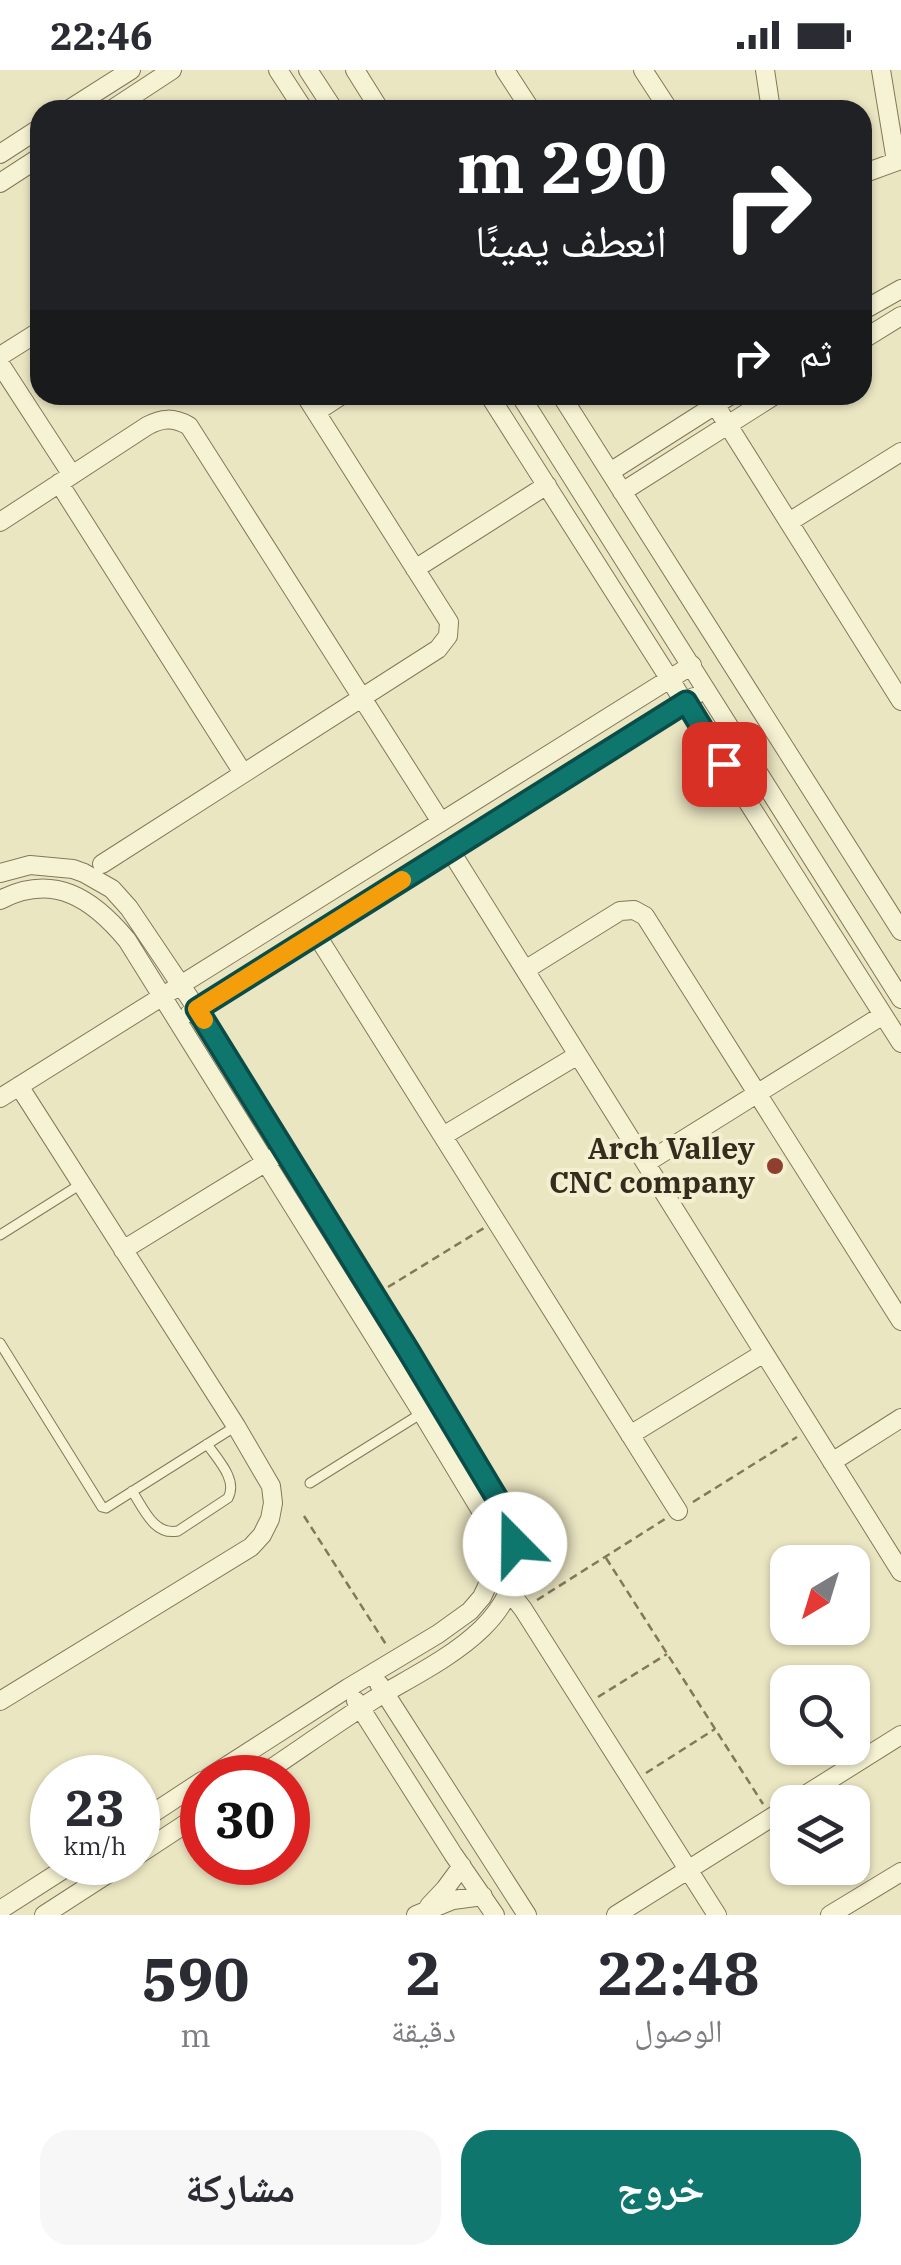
<!DOCTYPE html>
<html lang="ar">
<head>
<meta charset="utf-8">
<style>
	:root { --surface:#fff; --page:#f7f7f7; --text:#2b2b33; --muted:#7c7c81; --accent:#0f766e }
	body { margin:0; font-family:"IBM Plex Serif","Noto Naskh Arabic",serif; background:var(--page); color:var(--text); direction:rtl; height:100vh; display:flex; flex-direction:column; font-size:38px; white-space:nowrap }
	* { box-sizing:border-box; margin:0 }
	p { font-size:32px; color:var(--muted) }
	.icon { flex:none; width:55px; height:55px; fill:none; stroke:currentColor; stroke-width:2; stroke-linecap:round; stroke-linejoin:round }
	.map { position:relative; height:1845px; overflow:hidden; direction:ltr }
	.details { display:flex; flex-direction:column; background:var(--surface); flex:1 }
	.details>* { flex:none }
	.top-card { position:absolute; left:30px; top:30px; width:842px; height:305px; border-radius:30px; box-shadow:0 2px 8px #0004; direction:rtl; background:#202124; color:#fff; overflow:hidden }
	.needle { width:65px; rotate:218deg }
	.tools { position:absolute; left:770px; top:1475px; display:grid; gap:20px }
	.tools a { display:grid; place-items:center; width:100px; height:100px; border-radius:20px; background:var(--surface); box-shadow:0 2px 8px #0004; font-size:50px }
	.speed { position:absolute; left:30px; top:1685px; display:flex; gap:20px; font-size:50px; font-weight:700; text-align:center }
	.speed>* { display:grid; place-content:center; width:130px; height:130px; border-radius:50%; background:var(--surface); box-shadow:0 2px 8px #0004; line-height:1 }
	.speed small { font-size:25px; font-weight:400 }
	.speed .limit { border:15px solid #d22; background:#fff; color:#111 }
	.pin { position:absolute; display:grid; place-items:center; width:85px; height:85px; color:#fff; margin:-42px; border-radius:20px; box-shadow:0 5px 15px #0006 }
	.me { position:absolute; width:110px; margin:-55px; rotate:338deg; stroke-linejoin:round; filter:drop-shadow(0 0 8px #0008) }
	.turn { display:flex; align-items:center; gap:35px; height:210px; padding:0 40px; font-size:45px }
	.turn .icon { width:130px; height:130px; stroke-width:2.5 }
	.turn b { display:block; font-size:70px; line-height:85px }
	.then { display:flex; align-items:center; height:95px; padding:0 40px; background:#0003; gap:20px; font-size:38px }
	.eta { display:flex; justify-content:space-evenly; align-items:center; height:170px; text-align:center }
	.eta b { font-size:60px; font-weight:700; line-height:70px }
	.cta { display:flex; gap:20px; margin-top:auto; padding:20px 40px }
	.cta a { flex:1; height:115px; border-radius:30px; background:var(--accent); color:#fff; font-size:40px; font-weight:700; line-height:115px; text-align:center }
	.cta a+a { background:var(--page); color:var(--text) }
	.status { display:flex; justify-content:space-between; align-items:center; height:70px; padding:0 50px; background:var(--surface); direction:ltr }
	.status svg { height:28px; fill:currentColor }
	.map>svg:first-child { display:block }
	.lines { fill:none; stroke-linecap:round; stroke-linejoin:round }
	.lane-casing { stroke:#83785a; stroke-width:11 }
	.street-casing { stroke:#83785a; stroke-width:20 }
	.path { stroke:#83785a; stroke-width:2.5; stroke-dasharray:8 5; stroke-linecap:butt }
	.lane { stroke:#f6f3d4; stroke-width:9 }
	.street { stroke:#f6f3d4; stroke-width:18 }
	.route-casing { stroke:#0a4d48; stroke-width:25 }
	.route { stroke:#0f766e; stroke-width:18 }
	.slow { stroke:#f59e0b; stroke-width:18 }
	.poi-dot { fill:#8f3f2e; stroke:#f3efd1; stroke-width:4 }
	.labels { text-anchor:middle; stroke-width:8; stroke-linejoin:round; paint-order:stroke }
	.poi-label { font-size:30px; font-weight:bold; fill:#342d1e; stroke:#f3efd1; text-anchor:end }
</style>
</head>
<body>
<div class="status"><b>22:46</b><svg viewBox="0 0 49 12"><path d="M0 12V9h3v3zM5 12V6h3v6zM10 12V3h3v9zM15 12V0h3v12zM26 1h20v11H26zM47 4h2v5h-2z"/></svg></div>
<div class="map">
<svg width="901" height="1845" viewBox="0 0 901 1845">
	<rect width="100%" height="100%" fill="#ebe6c2"/>
	<g class="lines">
		<defs>
			<path id="lane" d="M 0,1165 L 81,1114
				M 0,1273 L 102,1437 L 106,1438 L 236,1356
				M 310,1413 L 422,1343
				M 132,1421 C 144,1439 154,1466 178,1461 L 228,1428 C 238,1410 218,1390 207,1374"/>
			<path id="street" d="M 278,0 L 304,40
				M 308,0 L 334,40
				M 355,0 L 380,40
				M 505,0 L 531,40
				M 643,0 L 669,40
				M 765,0 L 771,40
				M 881,0 L 896,91
				M 68,40 L 131,0
				M 111,40 L 172,0
				M 0,84 L 40,58
				M 862,104 L 901,90
				M 0,113 L 40,87
				M 862,241 L 901,219
				M 862,270 L 901,246
				M 0,286 L 40,261
				M 0,294 L 72,405
				M 489,325 L 901,973
				M 520,325 L 901,929
				M 561,325 L 901,861
				M 709,325 L 901,631
				M 316,342 L 342,325
				M 610,402 L 731,325
				M 59,413 L 243,703
				M 622,422 L 775,325
				M 0,452 L 147,356 C 162,348 173,347 189,356 L 441,752
				M 789,452 L 901,382
				M 415,499 L 547,415
				M 450,780 L 901,1502
				M 102,794 L 438,579 L 448,566 L 449,552 L 305,325
				M 0,803 L 30,795 L 73,799 L 84,803 L 112,819 L 129,838 L 197,939 L 408,1280 L 509,1451 C 511,1458 514,1466 515,1474 C 526,1556 430,1595 373,1630 C 334,1655 296,1682 257,1708
				M 0,830 C 54,802 93,829 127,870 L 422,1343 L 483,1444 L 494,1476 L 493,1493 L 489,1512 L 482,1527 L 470,1541 L 438,1564 L 348,1618 L 208,1708
				M 316,864 L 678,1441
				M 525,900 L 620,841 L 634,840 L 645,846 L 901,1251
				M 190,943 L 694,627
				M 0,1028 L 692,595
				M 443,1066 L 578,985
				M 646,1093 L 883,945
				M 123,1180 L 276,1086
				M 630,1365 L 764,1283
				M 832,1392 L 901,1348
				M 503,1513 L 523,1539 L 717,1845
				M 379,1614 L 527,1845
				M 0,1631 L 251,1477 L 262,1465 L 270,1449 L 273,1433 L 271,1416 L 236,1356 L 19,1016
				M 356,1631 L 453,1784 L 495,1845
				M 794,1732 L 901,1665
				M 138,1753 L 202,1711
				M 138,1785 L 202,1743
				M 429,1836 L 445,1819 L 462,1796
				M 0,1840 L 75,1792
				M 44,1845 L 126,1792
				M 416,1845 L 453,1830 L 483,1826
				M 616,1845 L 788,1737
				M 830,1845 L 901,1802"/>
		</defs>
		<use href="#lane" class="lane-casing"/>
		<use href="#street" class="street-casing"/>
		<path class="path" d="M 388,1217 L 484,1158
			M 693,1432 L 797,1367
			M 304,1446 L 387,1576
			M 606,1488 L 763,1734
			M 537,1530 L 665,1449
			M 598,1627 L 667,1584
			M 646,1703 L 715,1659"/>
		<use href="#lane" class="lane"/>
		<use href="#street" class="street"/>
	</g>
	<g class="lines">
		<defs>
			<path id="route" d="M 515,1474 L 508,1451 L 498,1430 L 408,1280 L 197,939 L 686,632 L 724,694"/>
		</defs>
		<use href="#route" class="route-casing"/>
		<use href="#route" class="route"/>
		<path class="slow" d="M 204,950 L 197,939 L 402,810"/>
	</g>
	<circle class="poi-dot" cx="775" cy="1096" r="10"/>
	<g class="labels">
		<g class="poi-label">
			<text x="755" y="1089">Arch Valley<tspan x="755" dy="34">CNC company</tspan></text>
		</g>
	</g>
</svg>
<div class="tools">
<a><svg class="needle" viewBox="-14 -14 28 28"><path d="M0-13l5 13h-10z" fill="#e53935"/><path d="M0 13l5-13h-10z" fill="#7c7c81"/></svg></a>
<a><svg class="icon" aria-label="search" viewBox="0 0 24 24"><circle cx="10" cy="10" r="6"/><path d="M15 15l6 6"/></svg></a>
<a><svg class="icon" aria-label="layers" viewBox="0 0 24 24"><path d="M12 4l9 5-9 5-9-5zM3 14l9 5 9-5"/></svg></a>
</div>
<div class="speed"><div>23<small>km/h</small></div><div class="limit">30</div></div>
<div class="pin" style="left:724px;top:694px;background:#d93025"><svg class="icon" aria-label="arrive" viewBox="0 0 24 24"><path d="M6 21V4h12l-3 4 3 4H6"/></svg></div>
<svg class="me" style="left:515px;top:1474px" viewBox="-20 -20 40 40"><circle r="19" fill="#fff"/><path d="M0-13L10 11 0 6-10 11z" fill="#0f766e"/></svg>
<div class="top-card">
<div class="turn"><svg class="icon" aria-label="right" viewBox="0 0 24 24"><path d="M7 20v-9h11M14 6l5 5-5 5"/></svg><div><b>290 m</b>انعطف يمينًا</div></div>
<div class="then">ثم<svg class="icon" aria-label="right" viewBox="0 0 24 24"><path d="M7 20v-9h11M14 6l5 5-5 5"/></svg></div>
</div>
</div>
<section class="details">
<div class="eta">
<div><b>22:48</b><p>الوصول</p></div>
<div><b>2</b><p>دقيقة</p></div>
<div><b>590</b><p>m</p></div>
</div>
<div class="cta"><a>خروج</a><a>مشاركة</a></div>
</section>
</body>
</html>
